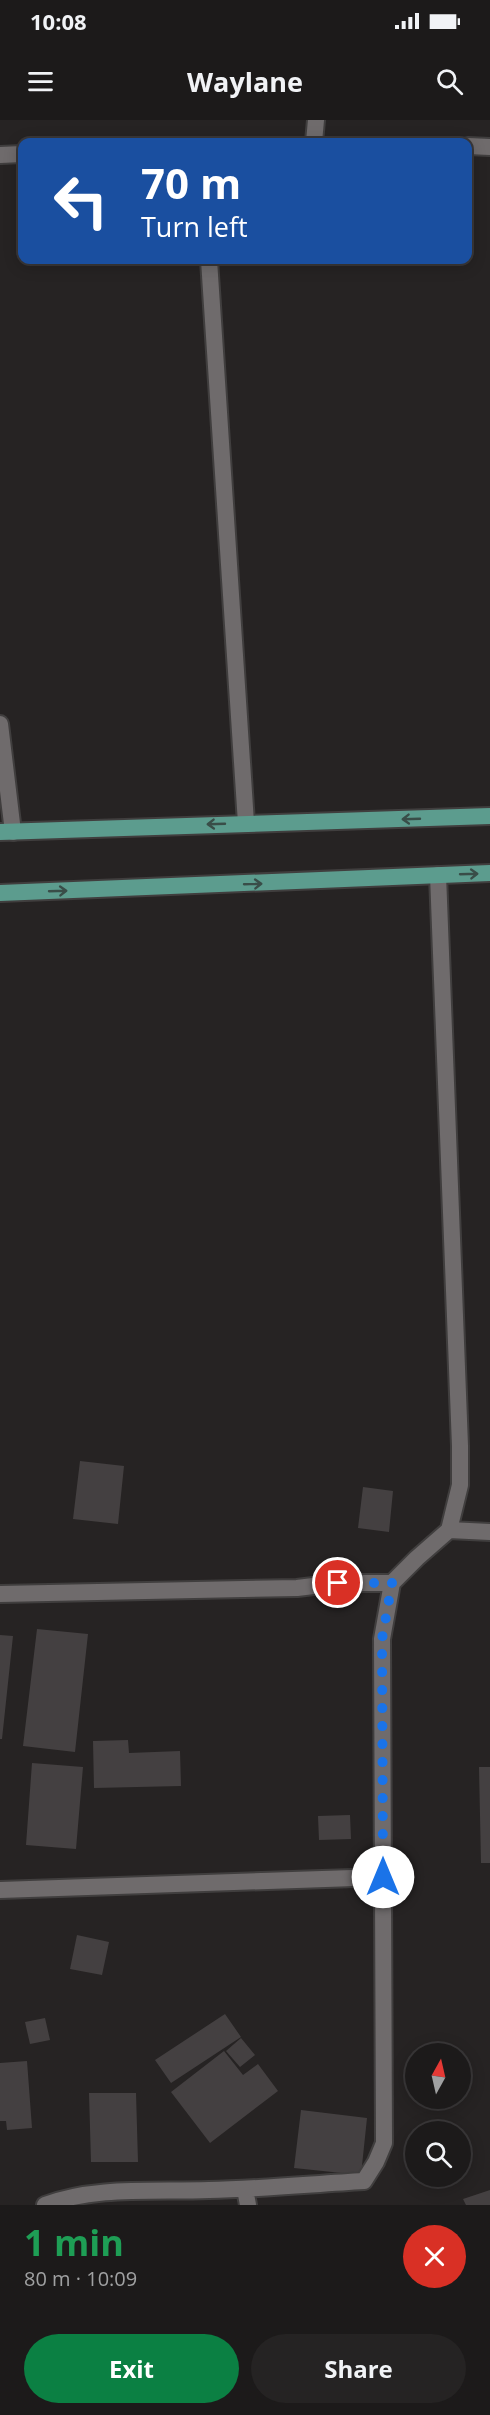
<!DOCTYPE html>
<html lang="en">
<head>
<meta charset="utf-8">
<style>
	:root { --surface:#1c1a1a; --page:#252323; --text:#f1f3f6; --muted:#a0a1a2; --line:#3a3839; --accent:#0b8043 }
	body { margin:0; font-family:"Open Sans",sans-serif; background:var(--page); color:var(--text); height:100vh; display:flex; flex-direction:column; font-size:22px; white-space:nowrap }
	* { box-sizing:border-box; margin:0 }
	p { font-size:20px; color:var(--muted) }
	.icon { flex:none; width:33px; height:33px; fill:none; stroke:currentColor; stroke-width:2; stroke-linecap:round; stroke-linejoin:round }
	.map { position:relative; height:2085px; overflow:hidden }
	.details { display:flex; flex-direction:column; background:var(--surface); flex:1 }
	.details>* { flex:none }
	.top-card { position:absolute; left:18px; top:18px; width:454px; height:126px; border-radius:12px; box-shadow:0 3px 15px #0003,0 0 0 2px var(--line); background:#1a4fa0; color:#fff; overflow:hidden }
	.needle { width:39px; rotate:8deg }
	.fabs { position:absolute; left:405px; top:1923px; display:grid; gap:12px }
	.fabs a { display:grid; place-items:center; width:66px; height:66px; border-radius:50%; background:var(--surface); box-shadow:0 3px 15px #0003,0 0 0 2px var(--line); font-size:30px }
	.pin { position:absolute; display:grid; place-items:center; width:51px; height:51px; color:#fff; margin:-26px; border:3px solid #fff; border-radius:50%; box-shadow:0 2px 6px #0007 }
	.me { position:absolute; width:66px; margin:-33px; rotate:0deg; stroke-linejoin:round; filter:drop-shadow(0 0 4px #0008) }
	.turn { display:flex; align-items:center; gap:21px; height:126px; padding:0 24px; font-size:27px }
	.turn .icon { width:78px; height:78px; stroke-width:2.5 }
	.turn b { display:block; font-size:42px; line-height:51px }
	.round { display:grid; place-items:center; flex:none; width:63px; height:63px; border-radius:32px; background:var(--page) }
	.head { display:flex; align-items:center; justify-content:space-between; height:102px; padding:0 24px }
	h1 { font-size:36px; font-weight:700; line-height:45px; color:#1e9e55 }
	.primary-button { display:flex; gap:12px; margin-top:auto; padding:12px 24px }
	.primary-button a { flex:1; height:69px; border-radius:36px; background:var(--accent); color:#fff; font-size:24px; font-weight:700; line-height:69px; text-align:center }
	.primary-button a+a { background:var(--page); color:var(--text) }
	.status { display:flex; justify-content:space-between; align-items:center; height:42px; padding:0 30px; background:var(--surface); direction:ltr }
	.status svg { height:16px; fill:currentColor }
	header { display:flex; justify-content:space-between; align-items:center; height:78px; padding:0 24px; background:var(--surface); font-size:27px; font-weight:700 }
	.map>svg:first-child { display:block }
	.building { fill:#444041 }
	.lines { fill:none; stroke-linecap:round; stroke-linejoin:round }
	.minor-casing { stroke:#403e3e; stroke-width:20 }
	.primary-casing { stroke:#403e3e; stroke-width:20 }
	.minor { stroke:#6f6b6c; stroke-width:16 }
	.primary { stroke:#5c9c8e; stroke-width:16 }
	.oneway { stroke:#394d48 }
	.route { stroke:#1a73e8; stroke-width:10; stroke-dasharray:0 18 }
</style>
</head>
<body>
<div class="status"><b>10:08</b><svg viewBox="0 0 49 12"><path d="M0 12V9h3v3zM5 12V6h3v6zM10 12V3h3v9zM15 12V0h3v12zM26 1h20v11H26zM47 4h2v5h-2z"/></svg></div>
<header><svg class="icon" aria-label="menu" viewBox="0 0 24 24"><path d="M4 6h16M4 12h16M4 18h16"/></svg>Waylane<svg class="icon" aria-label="search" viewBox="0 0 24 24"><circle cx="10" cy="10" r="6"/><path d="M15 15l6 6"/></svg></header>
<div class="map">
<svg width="490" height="2085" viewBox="0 0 490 2085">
	<rect width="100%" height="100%" fill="#262323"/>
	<path class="building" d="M 80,1341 L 124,1346 L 118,1404 L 73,1399 Z
		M 363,1367 L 393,1371 L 389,1412 L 358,1408 Z
		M 37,1509 L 88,1514 L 75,1632 L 23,1626 Z
		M 0,1515 L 13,1516 L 2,1619 L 0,1619 Z
		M 128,1620 L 129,1633 L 180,1631 L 181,1666 L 94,1668 L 93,1621 Z
		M 32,1643 L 83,1647 L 76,1729 L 26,1725 Z
		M 479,1647 L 490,1647 L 490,1743 L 481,1743 Z
		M 350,1695 L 351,1719 L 319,1720 L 318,1696 Z
		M 77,1815 L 109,1822 L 102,1855 L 70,1849 Z
		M 225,1894 L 241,1917 L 171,1963 L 155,1940 Z
		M 45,1898 L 50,1920 L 30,1924 L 25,1902 Z
		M 241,1918 L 255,1935 L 240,1947 L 226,1931 Z
		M 224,1931 L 243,1955 L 258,1944 L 278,1971 L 210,2023 L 171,1972 Z
		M 27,1941 L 32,2008 L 7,2010 L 6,2001 L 0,2001 L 0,1943 Z
		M 89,1973 L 136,1973 L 138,2042 L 91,2042 Z
		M 301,1990 L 367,1998 L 361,2055 L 294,2048 Z
		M 490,2070 L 490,2085 L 466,2085 L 463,2079 Z"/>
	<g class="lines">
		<defs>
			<path id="minor" d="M 314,22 L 316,0
				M 468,26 L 490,27
				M 0,35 L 22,34
				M 209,140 L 246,703
				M 0,604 L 13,712
				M 449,1410 L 490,1412
				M 0,1474 L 297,1468 L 338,1463 L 392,1463
				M 0,1770 L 383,1757
				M 245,2069 L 248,2085
				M 45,2085 C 94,2066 156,2072 209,2070 C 260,2069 312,2064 364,2061 L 376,2042 L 384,2023 L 382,1519 L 392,1463 L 417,1438 L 449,1410 L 460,1365 L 460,1326 L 438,755"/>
			<path id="primary" d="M 0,712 L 490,696
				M 0,773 L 490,753"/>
		</defs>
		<use href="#minor" class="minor-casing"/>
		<use href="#primary" class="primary-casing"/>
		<use href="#minor" class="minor"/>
		<use href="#primary" class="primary"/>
	</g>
	<defs><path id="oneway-shaft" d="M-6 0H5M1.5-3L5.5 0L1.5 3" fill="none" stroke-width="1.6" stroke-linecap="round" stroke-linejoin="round" transform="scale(1.5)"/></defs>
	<g class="oneway">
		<use href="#oneway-shaft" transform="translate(411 699) rotate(178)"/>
		<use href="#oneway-shaft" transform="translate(216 704) rotate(178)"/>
		<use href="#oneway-shaft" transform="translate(469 754) rotate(-2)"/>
		<use href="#oneway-shaft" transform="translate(253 764) rotate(-2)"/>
		<use href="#oneway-shaft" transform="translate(58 771) rotate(-2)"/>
	</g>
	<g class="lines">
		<path class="route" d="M 338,1463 L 392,1463 L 382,1519 L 383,1757"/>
	</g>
</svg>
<div class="fabs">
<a><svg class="needle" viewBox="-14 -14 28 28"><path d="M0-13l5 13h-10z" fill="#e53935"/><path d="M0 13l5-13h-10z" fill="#a0a1a2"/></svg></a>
<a><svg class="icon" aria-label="search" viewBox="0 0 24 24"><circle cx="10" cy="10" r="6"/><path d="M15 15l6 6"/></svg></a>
</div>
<div class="pin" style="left:338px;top:1463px;background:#d93025"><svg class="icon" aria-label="arrive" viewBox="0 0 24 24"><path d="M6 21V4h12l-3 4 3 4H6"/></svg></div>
<svg class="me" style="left:383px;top:1757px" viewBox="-20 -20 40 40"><circle r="19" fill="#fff"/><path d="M0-13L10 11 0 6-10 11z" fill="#1a73e8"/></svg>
<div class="top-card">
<div class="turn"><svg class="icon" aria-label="left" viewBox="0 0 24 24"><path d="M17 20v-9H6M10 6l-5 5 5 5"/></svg><div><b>70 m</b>Turn left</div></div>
</div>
</div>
<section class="details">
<div class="head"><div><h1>1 min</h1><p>80 m · 10:09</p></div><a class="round" style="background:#d93025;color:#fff"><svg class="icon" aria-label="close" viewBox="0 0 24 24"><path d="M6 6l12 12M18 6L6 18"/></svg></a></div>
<div class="primary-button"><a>Exit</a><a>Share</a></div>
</section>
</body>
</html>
